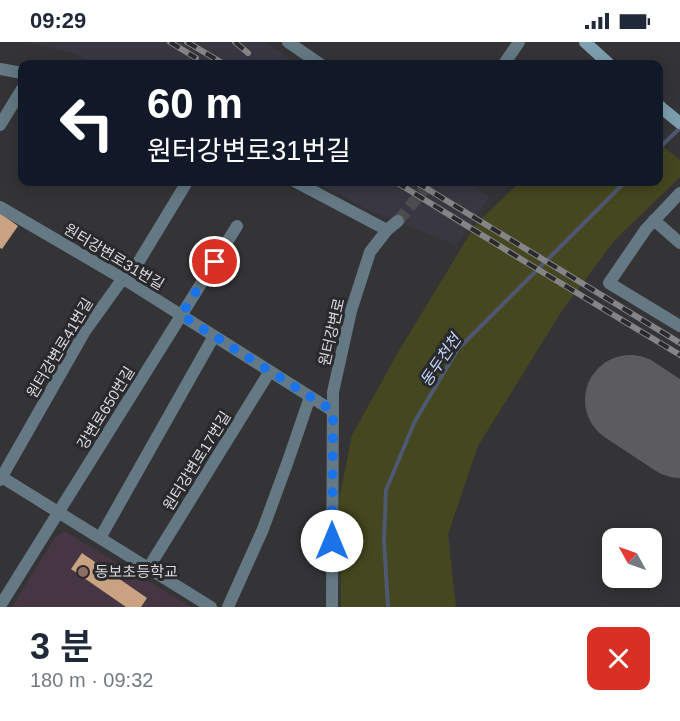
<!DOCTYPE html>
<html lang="ko">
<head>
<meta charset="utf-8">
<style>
	:root { --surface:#fff; --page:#f2f2f3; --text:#1f2937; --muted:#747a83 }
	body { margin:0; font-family:Helvetica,"Noto Sans KR",sans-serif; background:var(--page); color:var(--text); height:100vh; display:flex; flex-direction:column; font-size:22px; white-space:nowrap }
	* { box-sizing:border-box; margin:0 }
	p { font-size:20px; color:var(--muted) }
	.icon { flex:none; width:33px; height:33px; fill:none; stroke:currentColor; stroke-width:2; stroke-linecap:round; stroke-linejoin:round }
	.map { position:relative; height:565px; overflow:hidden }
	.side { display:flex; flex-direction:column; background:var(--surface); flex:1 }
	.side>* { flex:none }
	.hud { position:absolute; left:18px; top:18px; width:645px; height:126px; border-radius:12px; box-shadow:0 3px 15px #0003; background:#111827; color:#fff; overflow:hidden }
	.needle { width:39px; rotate:310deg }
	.controls { position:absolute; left:602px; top:486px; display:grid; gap:12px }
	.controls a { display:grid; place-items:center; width:60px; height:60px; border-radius:12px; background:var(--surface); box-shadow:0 3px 15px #0003; font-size:30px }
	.pin { position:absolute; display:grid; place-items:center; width:51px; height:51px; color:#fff; margin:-26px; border:3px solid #fff; border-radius:50%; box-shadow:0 2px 6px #0007 }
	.me { position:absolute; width:66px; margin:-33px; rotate:0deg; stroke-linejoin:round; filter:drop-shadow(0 0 4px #0008) }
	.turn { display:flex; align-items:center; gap:21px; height:126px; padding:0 30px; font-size:27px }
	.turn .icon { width:78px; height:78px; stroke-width:2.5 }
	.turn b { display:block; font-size:42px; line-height:51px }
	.round { display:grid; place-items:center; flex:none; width:63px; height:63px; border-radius:12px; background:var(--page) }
	.overview { display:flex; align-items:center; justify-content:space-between; height:102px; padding:0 30px }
	h1 { font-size:36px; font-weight:600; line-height:45px }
	.status { display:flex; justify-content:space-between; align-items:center; height:42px; padding:0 30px; background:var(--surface); direction:ltr }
	.status svg { height:16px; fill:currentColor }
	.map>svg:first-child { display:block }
	.built { fill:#393842 }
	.education { fill:#463643 }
	.green { fill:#44471f }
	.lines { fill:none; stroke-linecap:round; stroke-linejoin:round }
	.stream { stroke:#4e5870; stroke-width:4 }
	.runway { stroke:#5c5c5f; stroke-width:90 }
	.building { fill:#c9a282 }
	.tertiary-tunnel { stroke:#4d4d50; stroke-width:12; stroke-dasharray:12 6; stroke-linecap:butt }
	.minor { stroke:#647983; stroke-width:12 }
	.tertiary { stroke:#647983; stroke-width:12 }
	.secondary { stroke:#7e9faf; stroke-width:12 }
	.rail-casing { stroke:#858587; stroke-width:6 }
	.rail { stroke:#2a2a2d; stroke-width:4; stroke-dasharray:11; stroke-linecap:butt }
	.route { stroke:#1a73e8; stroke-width:10; stroke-dasharray:0 18 }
	.education-dot { fill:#8d6e63; stroke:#2a2a2d; stroke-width:2 }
	.labels { text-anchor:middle; stroke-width:6; stroke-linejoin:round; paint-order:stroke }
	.street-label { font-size:15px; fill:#dadadc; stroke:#2a2a2d }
	.poi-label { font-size:15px; fill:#dadadc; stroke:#2a2a2d; text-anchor:start }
	.water-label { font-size:16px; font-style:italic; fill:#c1d5fa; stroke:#2a2a2d }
</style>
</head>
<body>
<div class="status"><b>09:29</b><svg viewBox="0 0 49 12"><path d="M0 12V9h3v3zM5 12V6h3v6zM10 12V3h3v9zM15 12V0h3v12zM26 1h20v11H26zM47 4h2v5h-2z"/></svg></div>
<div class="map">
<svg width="680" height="565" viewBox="0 0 680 565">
	<rect width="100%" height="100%" fill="#343437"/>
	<path class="built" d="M 24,0 L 265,0 L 297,22 L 94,22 L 73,11 Z
		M 315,140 L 467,140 L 490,155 L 456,203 L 375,171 Z"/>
	<path class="education" d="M 64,489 L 191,565 L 12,565 L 55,495 Z"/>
	<path class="green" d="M 659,101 L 680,118 L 680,135 L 614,199 L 563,267 L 478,404 L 448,492 L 456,565 L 341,565 L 339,458 L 352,393 L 400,307 L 476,182 L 520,140 L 658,140 Z"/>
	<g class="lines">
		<path class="stream" d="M 658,107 L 680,86
			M 388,565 L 384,499 L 386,448 L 415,379 L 458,307 L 625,140"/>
		<path class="runway" d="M 630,358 L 680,391"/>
	</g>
	<path class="building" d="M 0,171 L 18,184 L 2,207 L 0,206 Z
		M 82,511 L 147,556 L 141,565 L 126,565 L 71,527 Z"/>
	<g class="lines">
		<path class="tertiary-tunnel" d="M 398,179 L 430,140"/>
		<path class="minor" d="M 288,0 L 320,22
			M 0,27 L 22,31
			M 0,83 L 22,47
			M 296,140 L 387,188
			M 680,151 L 646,187 L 609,241 L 680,284
			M 0,165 L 127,239 L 333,369
			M 654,178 L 680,201
			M 0,434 L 211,565
			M 0,438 L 85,289 L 121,239 L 127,239 L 187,140
			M 100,496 L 214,294
			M 149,525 L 270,329
			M 0,564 L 237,184
			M 228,565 L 263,487 L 288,419 L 310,355"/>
		<path class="tertiary" d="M 504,22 L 519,0
			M 332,565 L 333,350 L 351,269 L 370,210 L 387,188 L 398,179"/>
		<path class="secondary" d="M 585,0 L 609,22
			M 658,63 L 680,81"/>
		<defs>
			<path id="rail" d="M 170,0 L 196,16
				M 187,0 L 224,22
				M 235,0 L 248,11
				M 396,140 L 524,219 L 680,313
				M 416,140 L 680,301"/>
		</defs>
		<use href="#rail" class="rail-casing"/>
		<use href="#rail" class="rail"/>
	</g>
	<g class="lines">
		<path class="route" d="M 215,220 L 181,273 L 333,369 L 332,499"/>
	</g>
	<circle class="education-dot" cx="83" cy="530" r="6"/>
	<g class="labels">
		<g class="street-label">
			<text transform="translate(114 215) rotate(31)" y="5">원터강변로31번길</text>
			<text transform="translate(332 290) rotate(-77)" y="5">원터강변로</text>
			<text transform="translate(60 306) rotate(-59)" y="5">원터강변로41번길</text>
			<text transform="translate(106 366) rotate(-58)" y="5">강변로650번길</text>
			<text transform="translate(197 419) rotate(-58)" y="5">원터강변로17번길</text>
		</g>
		<g class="poi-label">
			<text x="95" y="535">동보초등학교</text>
		</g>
		<g class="water-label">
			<text transform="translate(440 318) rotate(-56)" y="6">동두천천</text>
		</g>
	</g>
</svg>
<div class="controls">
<a><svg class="needle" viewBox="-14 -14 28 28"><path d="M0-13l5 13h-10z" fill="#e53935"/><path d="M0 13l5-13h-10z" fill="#747a83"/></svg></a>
</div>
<div class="pin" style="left:215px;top:220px;background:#d93025"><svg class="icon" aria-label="arrive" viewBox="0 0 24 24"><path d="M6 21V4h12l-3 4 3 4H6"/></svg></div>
<svg class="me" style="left:332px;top:499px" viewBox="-20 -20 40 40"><circle r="19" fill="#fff"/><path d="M0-13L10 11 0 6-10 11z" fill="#1a73e8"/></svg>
<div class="hud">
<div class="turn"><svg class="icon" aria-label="left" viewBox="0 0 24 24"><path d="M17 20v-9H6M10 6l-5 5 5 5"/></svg><div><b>60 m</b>원터강변로31번길</div></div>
</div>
</div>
<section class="side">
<div class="overview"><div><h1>3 분</h1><p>180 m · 09:32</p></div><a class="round" style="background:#d93025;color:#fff"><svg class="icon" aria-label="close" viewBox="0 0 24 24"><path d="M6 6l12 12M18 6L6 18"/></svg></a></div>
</section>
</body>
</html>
